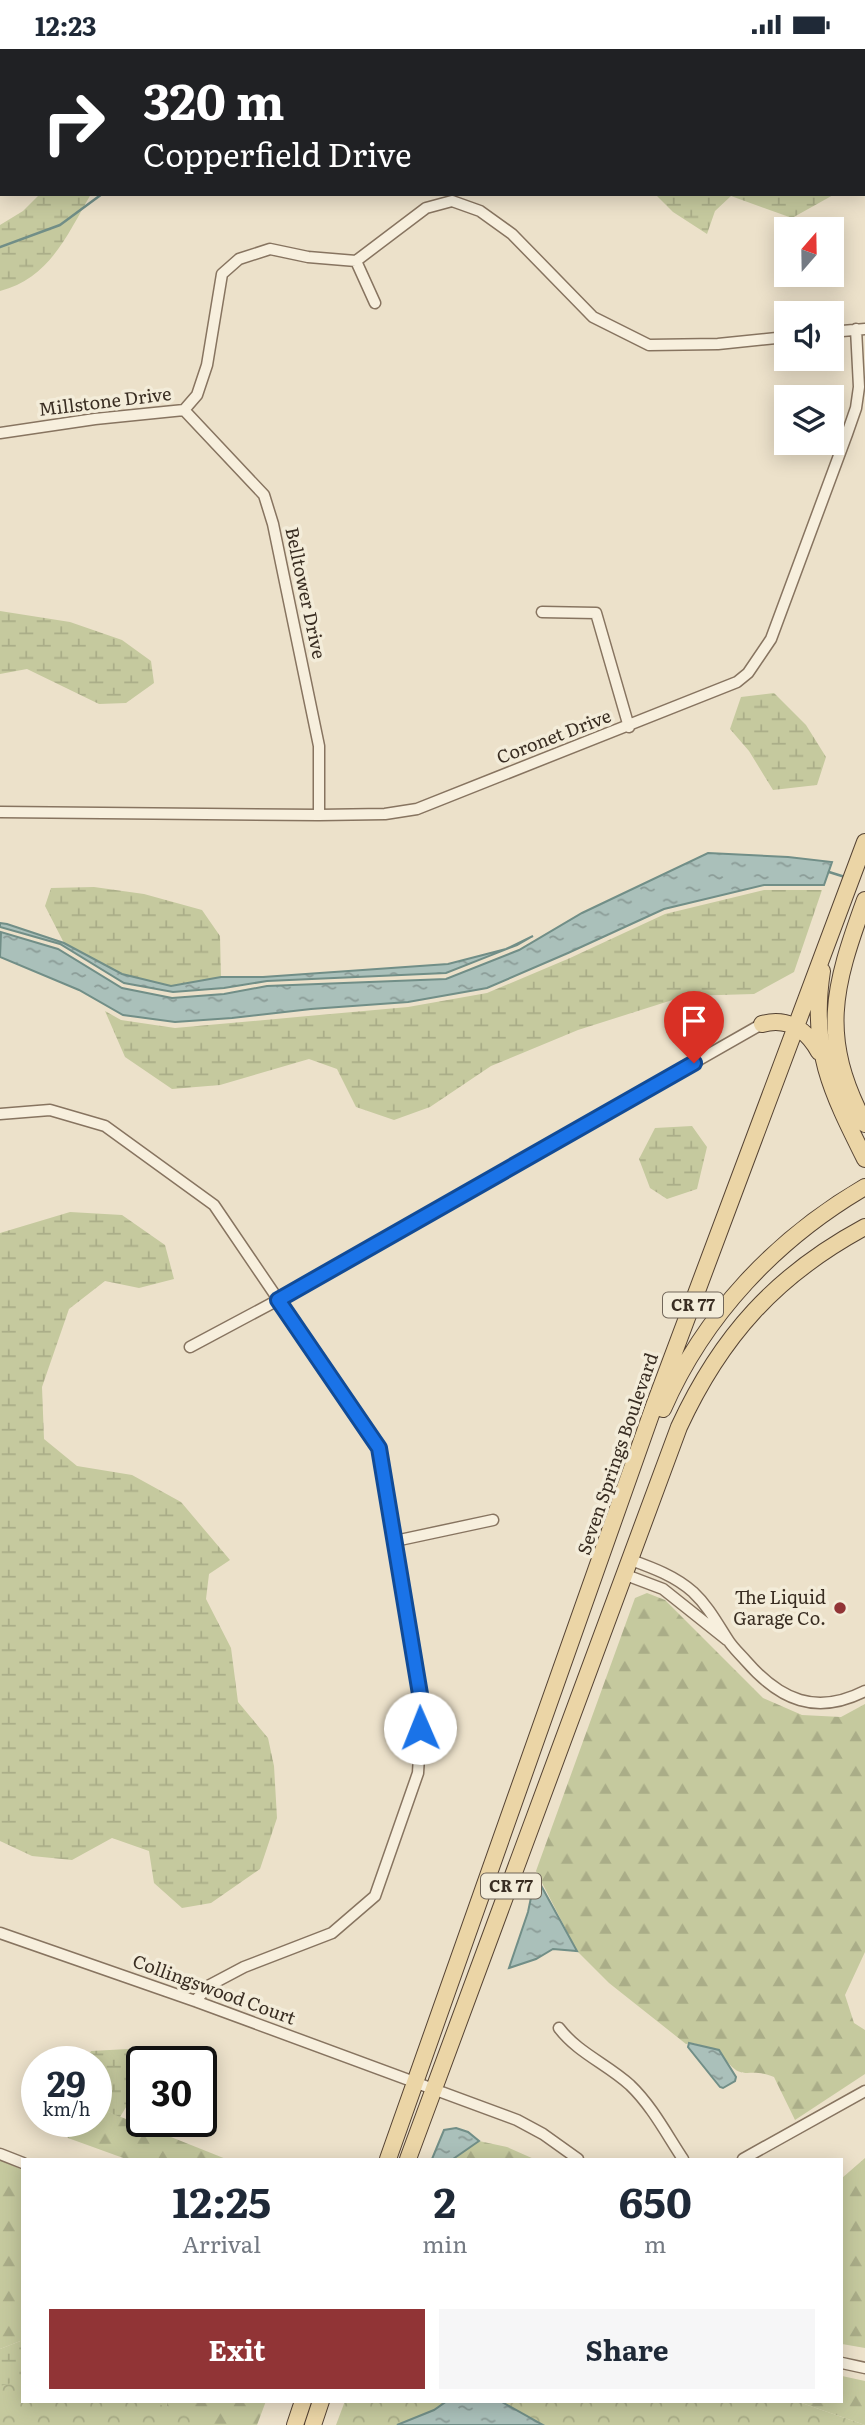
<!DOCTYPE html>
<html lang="en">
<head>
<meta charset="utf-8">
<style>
	:root { --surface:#fff; --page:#f6f6f7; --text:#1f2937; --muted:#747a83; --accent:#913436 }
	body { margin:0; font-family:Literata,serif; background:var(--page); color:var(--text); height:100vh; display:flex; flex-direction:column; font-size:26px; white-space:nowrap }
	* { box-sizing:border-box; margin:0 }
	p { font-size:23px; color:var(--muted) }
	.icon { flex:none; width:38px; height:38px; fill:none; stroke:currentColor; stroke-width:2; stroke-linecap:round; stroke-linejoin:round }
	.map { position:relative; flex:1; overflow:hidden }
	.sheet { position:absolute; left:21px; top:2109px; width:822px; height:245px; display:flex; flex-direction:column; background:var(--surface); border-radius:0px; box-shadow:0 4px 18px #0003 }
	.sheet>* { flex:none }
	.guide { position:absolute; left:0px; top:0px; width:866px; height:147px; box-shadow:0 4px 18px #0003; background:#202124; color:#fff; overflow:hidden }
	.needle { width:46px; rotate:20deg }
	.buttons { position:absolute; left:774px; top:168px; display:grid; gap:14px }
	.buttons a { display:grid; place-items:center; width:70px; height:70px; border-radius:0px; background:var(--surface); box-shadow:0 4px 18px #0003; font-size:35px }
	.speed { position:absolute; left:21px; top:1997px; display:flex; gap:14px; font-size:35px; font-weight:700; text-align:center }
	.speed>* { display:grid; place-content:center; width:91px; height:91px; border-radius:50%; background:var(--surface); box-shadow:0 4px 18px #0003; line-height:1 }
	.speed small { font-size:18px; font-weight:400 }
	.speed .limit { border:4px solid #111; border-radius:10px; background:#fff; color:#111 }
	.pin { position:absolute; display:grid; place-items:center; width:60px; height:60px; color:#fff; margin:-72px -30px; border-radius:50% 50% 50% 0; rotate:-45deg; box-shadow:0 0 7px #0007 }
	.pin .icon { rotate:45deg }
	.me { position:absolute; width:77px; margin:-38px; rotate:359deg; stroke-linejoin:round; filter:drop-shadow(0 0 5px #0008) }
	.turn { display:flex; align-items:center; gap:24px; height:147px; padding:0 28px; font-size:32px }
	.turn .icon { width:91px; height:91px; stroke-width:2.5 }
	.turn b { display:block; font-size:49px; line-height:60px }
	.eta { display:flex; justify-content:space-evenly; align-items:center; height:119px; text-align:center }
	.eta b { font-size:42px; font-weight:700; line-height:49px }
	.cta { display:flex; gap:14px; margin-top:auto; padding:14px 28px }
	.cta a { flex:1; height:80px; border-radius:0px; background:var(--accent); color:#fff; font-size:28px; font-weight:700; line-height:80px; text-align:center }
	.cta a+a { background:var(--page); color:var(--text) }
	.status { display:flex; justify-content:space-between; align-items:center; height:49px; padding:0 35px; background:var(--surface); direction:ltr }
	.status svg { height:19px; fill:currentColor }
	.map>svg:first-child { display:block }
	.forest { fill:url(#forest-firs) }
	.wetland { fill:url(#wetland-marsh) }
	.park { fill:url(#park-crowns) }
	.water { fill:url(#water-ripples); stroke:#718e87; stroke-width:2 }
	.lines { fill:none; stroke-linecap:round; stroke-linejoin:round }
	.stream { stroke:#718e87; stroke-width:2.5 }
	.minor-casing { stroke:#877460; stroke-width:13 }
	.primary-casing { stroke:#554333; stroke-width:18 }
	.minor { stroke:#f7efdd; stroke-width:10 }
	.primary { stroke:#ebd5a6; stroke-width:16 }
	.route-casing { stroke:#114b97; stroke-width:18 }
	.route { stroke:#1a73e8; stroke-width:12 }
	.poi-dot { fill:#913436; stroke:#f3ecd9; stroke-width:2.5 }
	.labels { text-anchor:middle; stroke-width:7; stroke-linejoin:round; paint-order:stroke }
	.shield { fill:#f3ecd9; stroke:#716659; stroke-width:2 }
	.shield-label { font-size:16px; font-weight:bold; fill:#392d22 }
	.street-label { font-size:18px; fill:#392d22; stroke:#f3ecd9 }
	.poi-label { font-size:18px; fill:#392d22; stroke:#f3ecd9; text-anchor:end }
</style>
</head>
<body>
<div class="status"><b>12:23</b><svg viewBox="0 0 49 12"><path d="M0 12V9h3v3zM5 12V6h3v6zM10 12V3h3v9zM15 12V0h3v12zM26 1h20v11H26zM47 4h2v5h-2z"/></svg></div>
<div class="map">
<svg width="865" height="2376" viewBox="0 0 865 2376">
	<defs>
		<pattern id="forest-firs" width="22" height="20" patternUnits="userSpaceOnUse" patternTransform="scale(1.75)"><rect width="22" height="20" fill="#c5c99e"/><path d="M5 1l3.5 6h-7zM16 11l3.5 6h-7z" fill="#aaad88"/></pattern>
		<pattern id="wetland-marsh" width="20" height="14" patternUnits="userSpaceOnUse" patternTransform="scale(1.75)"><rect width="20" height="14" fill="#c5c99e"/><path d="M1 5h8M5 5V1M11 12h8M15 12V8" fill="none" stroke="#aaad88"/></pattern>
		<pattern id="park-crowns" width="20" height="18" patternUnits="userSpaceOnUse" patternTransform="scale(1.75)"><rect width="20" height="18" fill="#c5c99e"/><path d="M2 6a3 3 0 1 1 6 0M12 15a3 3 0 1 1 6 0" fill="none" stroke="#aaad88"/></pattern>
		<pattern id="water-ripples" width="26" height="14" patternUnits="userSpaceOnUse" patternTransform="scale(1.75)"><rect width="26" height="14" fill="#aac0ba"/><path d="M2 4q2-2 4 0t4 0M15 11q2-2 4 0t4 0" fill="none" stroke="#8b9c97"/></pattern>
	</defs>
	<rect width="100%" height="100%" fill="#ece1ca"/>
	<path class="forest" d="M 647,1544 L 665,1551 L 763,1649 L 802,1666 L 841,1668 L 865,1655 L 865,1903 L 845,1946 L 854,1974 L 865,1981 L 865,2025 L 795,2071 L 774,2028 C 744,2016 743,2038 719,2001 L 692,1994 L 686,1995 L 609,1934 L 577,1902 L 536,1822 L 635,1549 Z
		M 96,2058 L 226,2110 L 126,2110 L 68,2089 L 60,2072 L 96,2072 Z
		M 479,2092 L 507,2098 L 534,2110 L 453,2110 Z
		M 865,2109 L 865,2299 L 842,2295 L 842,2129 Z
		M 0,2111 L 23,2121 L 23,2291 L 0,2300 Z
		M 842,2327 L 865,2332 L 865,2376 L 796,2352 L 842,2352 Z
		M 166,2352 L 266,2352 L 257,2376 L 171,2376 Z"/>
	<path class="wetland" d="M 301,0 L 615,0 L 616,2 L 300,2 Z
		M 40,145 L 91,145 C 67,186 50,229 0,242 L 0,176 L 23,162 Z
		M 655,145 L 835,145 L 792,169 L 731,147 L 715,162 L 707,185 L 673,163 Z
		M 0,562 L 70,573 L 122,591 L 151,612 L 154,634 L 126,654 L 99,655 L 27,620 L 0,625 Z
		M 774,644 L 806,676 L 826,708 L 817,736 L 773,741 L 749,702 L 730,680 L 741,648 Z
		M 94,838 L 144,845 L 202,861 L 220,887 L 221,928 L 171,937 L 122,925 L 64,894 L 45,857 L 51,839 Z
		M 764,841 L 822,841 L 794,923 L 754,945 L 685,947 L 578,981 L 491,1017 L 430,1058 L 394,1071 L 356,1058 L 337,1020 L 309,1010 L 220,1036 L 172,1040 L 125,1008 L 105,962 L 121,971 L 175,979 L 408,958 L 487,944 L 570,909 L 665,865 Z
		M 692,1077 L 707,1098 L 697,1140 L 667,1150 L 650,1139 L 639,1110 L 655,1079 Z
		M 70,1163 L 122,1166 L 165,1196 L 174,1230 L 139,1239 L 105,1232 L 69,1260 L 42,1338 L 44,1390 L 77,1417 L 132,1426 L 181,1453 L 230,1511 L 209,1525 L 206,1550 L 231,1599 L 238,1653 L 268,1689 L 274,1717 L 277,1769 L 260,1820 L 211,1854 L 182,1859 L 154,1834 L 149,1802 L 112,1789 L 72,1811 L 32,1807 L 0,1792 L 0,1184 Z
		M 128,2000 L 142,2020 L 142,2032 L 120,2068 L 96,2058 L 96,2012 L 86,2012 L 91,2002 Z
		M 23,2291 L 23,2352 L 166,2352 L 171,2376 L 0,2376 L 0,2300 Z"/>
	<path class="park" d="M 23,2331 L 23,2352 L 150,2352 L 216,2376 L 0,2376 L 0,2337 Z
		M 345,2352 L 796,2352 L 865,2376 L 336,2376 Z"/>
	<path class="water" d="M 708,804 L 788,808 L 832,813 L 824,836 L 764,836 L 664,860 L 568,904 L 487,939 L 408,953 L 311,960 L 232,969 L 175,973 L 123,966 L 79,941 L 0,908 L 1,883 L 58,900 L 122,939 L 172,949 L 224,945 L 267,937 L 446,930 L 519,901 L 582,864 Z
		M 0,874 L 7,875 L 64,894 L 122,925 L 171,937 L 221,928 L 263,928 L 448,915 L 506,900 L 533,887 L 517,896 L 446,924 L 267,932 L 224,939 L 173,943 L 124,934 L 60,895 L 0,878 Z
		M 538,1831 L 577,1902 L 553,1900 L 536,1910 L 509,1919 L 528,1863 L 533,1839 Z
		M 689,1994 L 719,2001 L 736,2028 L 735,2032 L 723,2039 L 720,2038 L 688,1998 Z
		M 456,2079 L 468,2083 L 479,2092 L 453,2110 L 432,2110 L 444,2081 Z
		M 447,2352 L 500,2352 L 543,2376 L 397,2376 L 434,2361 Z"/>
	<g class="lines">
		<path class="stream" d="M 559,0 L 561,2
			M 310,2 L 313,0
			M 864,109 L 865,108
			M 0,198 L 60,176 L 102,145
			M 829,823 L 845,828"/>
		<defs>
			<path id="minor" d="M 0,97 L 1,97
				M 356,212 L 375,254
				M 831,283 L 865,280
				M 184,361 L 264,446 L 273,475 L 319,697 L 319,766
				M 0,384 L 95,370 L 184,361 L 197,346 L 207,316 L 222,225 L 239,210 L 270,200 L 308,208 L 356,212 L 426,159 L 452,152 L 480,162 L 512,185 L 593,268 L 649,296 L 718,295 L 786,288
				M 542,563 L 596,564 L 629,678
				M 0,763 L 319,766 L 385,765 L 417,760 L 737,633 L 748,624 L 771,590 L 847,385 L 856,359 L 859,338 L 856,280
				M 0,1065 L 50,1061 L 105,1077 L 214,1156 L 379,1399 L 422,1657 L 418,1724 L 375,1847 L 332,1884 L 244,1918 L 210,1936 L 195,1952
				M 190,1298 L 278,1251 L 762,975
				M 395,1492 L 493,1471
				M 631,1511 C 653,1519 675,1527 693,1543 C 708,1557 717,1574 728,1591 C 733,1599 740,1605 746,1612 C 780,1651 816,1667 865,1642
				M 626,1526 L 663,1540 L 727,1591
				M 0,1884 L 195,1952 L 517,2071 L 543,2085 L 578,2110
				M 559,1979 C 578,2004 607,2015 630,2036 C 652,2057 667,2086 683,2110
				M 0,2105 L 23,2114
				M 743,2110 L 865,2042
				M 842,2314 L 865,2319"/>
			<path id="primary" d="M 865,851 C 833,939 819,988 865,1075
				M 822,922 C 810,1000 831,1042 865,1110
				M 762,975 C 788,968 807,981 819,1003
				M 663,1360 C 704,1266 776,1190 865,1138
				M 388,2110 L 654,1357 L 865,793
				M 408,2110 L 679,1378 C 721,1287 776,1226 865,1178
				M 295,2376 L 303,2352
				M 313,2376 L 321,2352"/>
		</defs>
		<use href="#minor" class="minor-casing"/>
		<use href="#primary" class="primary-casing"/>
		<use href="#minor" class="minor"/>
		<use href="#primary" class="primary"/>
	</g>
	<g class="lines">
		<defs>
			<path id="route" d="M 420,1679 L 422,1657 L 379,1399 L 278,1251 L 694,1014"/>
		</defs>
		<use href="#route" class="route-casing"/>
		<use href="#route" class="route"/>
	</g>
	<circle class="poi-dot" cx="840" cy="1559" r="7"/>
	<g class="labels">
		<g class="shield">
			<rect x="663" y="1243.5" width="60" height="25" rx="5"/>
			<rect x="481" y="1824.5" width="60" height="25" rx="5"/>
		</g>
		<g class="shield-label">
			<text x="693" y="1262">CR 77</text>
			<text x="511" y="1843">CR 77</text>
		</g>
		<g class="street-label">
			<text transform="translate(105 353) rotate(-7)" y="6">Millstone Drive</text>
			<text transform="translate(305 544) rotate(78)" y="6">Belltower Drive</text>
			<text transform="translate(554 688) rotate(-21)" y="6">Coronet Drive</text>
			<text transform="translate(618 1405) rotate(-71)" y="6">Seven Springs Boulevard</text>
			<text transform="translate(214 1941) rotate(20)" y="6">Collingswood Court</text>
		</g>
		<g class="poi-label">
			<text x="826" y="1555">The Liquid<tspan x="826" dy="21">Garage Co.</tspan></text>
		</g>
	</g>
</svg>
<div class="buttons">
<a><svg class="needle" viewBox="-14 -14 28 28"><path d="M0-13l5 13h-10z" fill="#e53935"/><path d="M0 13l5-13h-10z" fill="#747a83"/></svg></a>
<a><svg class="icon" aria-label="sound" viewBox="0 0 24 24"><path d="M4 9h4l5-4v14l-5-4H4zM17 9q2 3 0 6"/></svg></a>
<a><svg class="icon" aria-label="layers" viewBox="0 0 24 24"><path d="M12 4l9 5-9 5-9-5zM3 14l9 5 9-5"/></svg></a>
</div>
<div class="speed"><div>29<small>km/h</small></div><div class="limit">30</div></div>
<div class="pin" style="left:694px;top:1014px;background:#d93025"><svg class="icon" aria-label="arrive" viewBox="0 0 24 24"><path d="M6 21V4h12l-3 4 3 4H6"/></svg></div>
<svg class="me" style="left:420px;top:1679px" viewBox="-20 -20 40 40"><circle r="19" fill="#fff"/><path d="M0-13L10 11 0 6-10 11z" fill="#1a73e8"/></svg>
<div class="guide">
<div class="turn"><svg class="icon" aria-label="right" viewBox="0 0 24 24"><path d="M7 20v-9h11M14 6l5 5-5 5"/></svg><div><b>320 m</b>Copperfield Drive</div></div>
</div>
<section class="sheet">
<div class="eta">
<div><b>12:25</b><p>Arrival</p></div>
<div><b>2</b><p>min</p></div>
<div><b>650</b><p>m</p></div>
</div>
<div class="cta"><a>Exit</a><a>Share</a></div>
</section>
</div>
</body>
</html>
